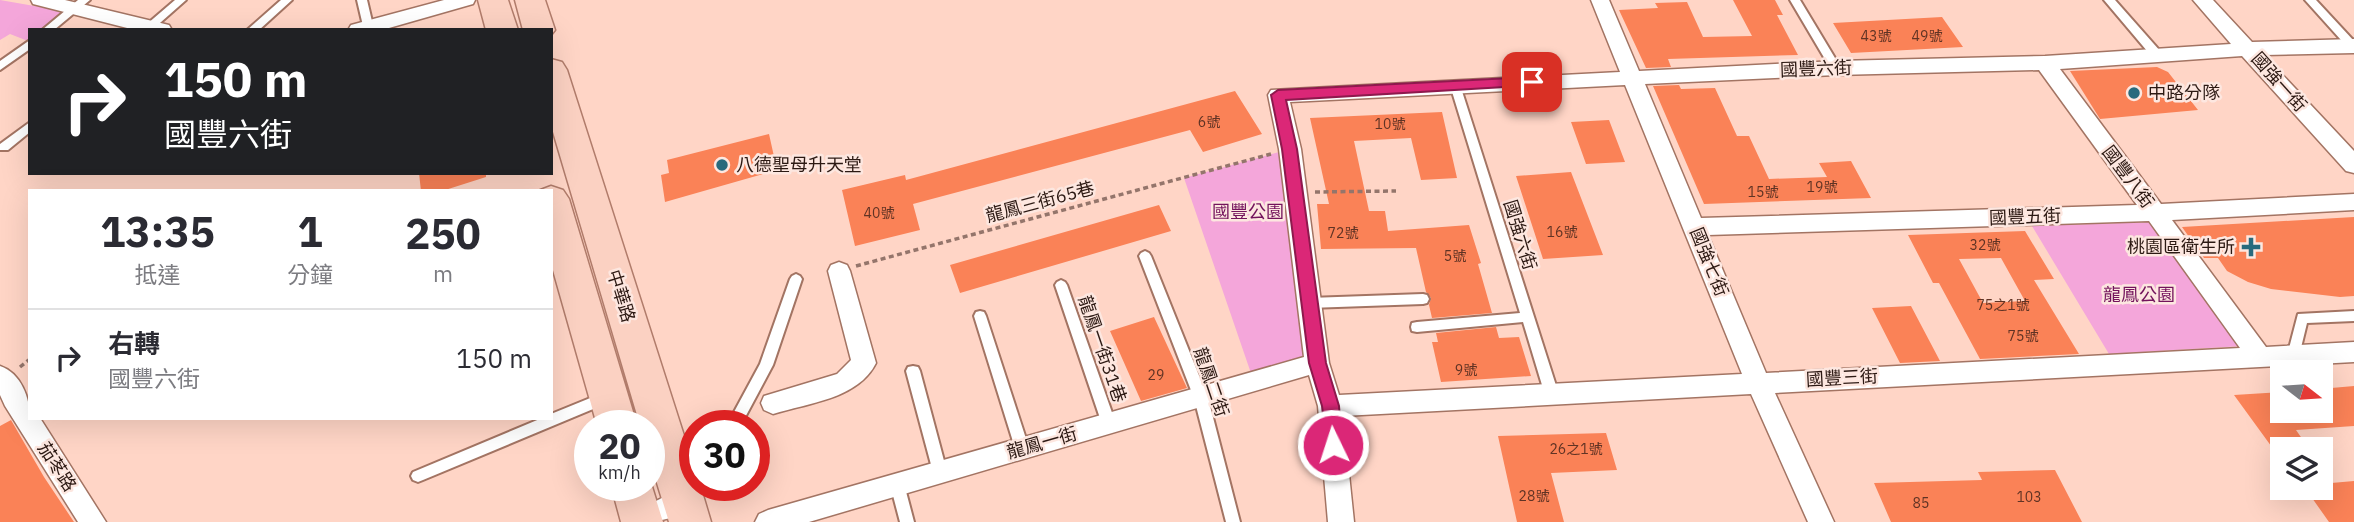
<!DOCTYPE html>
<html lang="zh-TW">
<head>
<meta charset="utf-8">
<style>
	:root { --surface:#fff; --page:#f7f7f7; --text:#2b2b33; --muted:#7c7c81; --line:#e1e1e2 }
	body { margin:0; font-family:"IBM Plex Sans","Noto Sans TC",sans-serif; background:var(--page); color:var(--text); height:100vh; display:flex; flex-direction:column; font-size:26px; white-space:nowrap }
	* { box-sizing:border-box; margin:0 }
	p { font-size:23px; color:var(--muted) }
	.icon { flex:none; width:38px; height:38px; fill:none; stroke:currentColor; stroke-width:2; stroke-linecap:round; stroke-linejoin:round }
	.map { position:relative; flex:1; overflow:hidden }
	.panel { position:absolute; left:28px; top:189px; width:525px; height:231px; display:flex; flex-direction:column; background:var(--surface); border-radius:0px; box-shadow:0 7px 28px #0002 }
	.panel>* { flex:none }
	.guide { position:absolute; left:28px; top:28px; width:525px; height:147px; border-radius:0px; box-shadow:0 7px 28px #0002; background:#202124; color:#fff; overflow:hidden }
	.needle { width:46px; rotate:107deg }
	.buttons { position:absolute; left:2270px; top:360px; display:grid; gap:14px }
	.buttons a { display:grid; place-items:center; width:63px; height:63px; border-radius:0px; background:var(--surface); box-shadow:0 7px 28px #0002; font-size:35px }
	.speed { position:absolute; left:574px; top:410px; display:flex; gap:14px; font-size:35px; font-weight:700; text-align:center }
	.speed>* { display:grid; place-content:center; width:91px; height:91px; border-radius:50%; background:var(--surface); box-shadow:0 7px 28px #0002; line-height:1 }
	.speed small { font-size:18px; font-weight:400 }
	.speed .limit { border:10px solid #d22; background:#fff; color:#111 }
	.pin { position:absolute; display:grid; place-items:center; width:60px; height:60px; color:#fff; margin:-30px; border-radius:14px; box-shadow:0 4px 10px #0006 }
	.me { position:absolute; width:77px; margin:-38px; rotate:356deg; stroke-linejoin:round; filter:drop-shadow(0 0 5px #0008) }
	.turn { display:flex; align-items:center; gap:24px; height:147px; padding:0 21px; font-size:32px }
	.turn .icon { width:91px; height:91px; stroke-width:2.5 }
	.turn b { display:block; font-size:49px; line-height:60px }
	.eta { display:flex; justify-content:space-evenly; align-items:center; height:119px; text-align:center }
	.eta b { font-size:42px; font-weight:800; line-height:49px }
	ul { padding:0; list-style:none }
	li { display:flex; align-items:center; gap:21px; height:98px; padding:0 21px; border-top:2px solid var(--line) }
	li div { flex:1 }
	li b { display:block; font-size:26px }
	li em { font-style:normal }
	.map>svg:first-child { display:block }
	.green { fill:#f4a6da }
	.building { fill:#fa8257; fill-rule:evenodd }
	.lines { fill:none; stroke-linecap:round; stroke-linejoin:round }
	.lane-casing { stroke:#a37463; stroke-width:4 }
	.street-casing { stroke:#a37463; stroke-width:3 }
	.primary-casing { stroke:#b17c6b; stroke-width:3 }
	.path { stroke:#94756b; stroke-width:3.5; stroke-dasharray:5 3.5; stroke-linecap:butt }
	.lane { fill:#fff; fill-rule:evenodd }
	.street { fill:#fff; fill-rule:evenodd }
	.primary { fill:#fbd1c2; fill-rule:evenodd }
	.route { fill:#db2777; stroke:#8e194d; stroke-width:2 }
	.poi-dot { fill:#286a7d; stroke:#fde7e0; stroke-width:2.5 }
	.labels { text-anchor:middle; stroke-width:5; stroke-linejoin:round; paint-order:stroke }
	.number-label { font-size:14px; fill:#603324 }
	.street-label { font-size:18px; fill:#2c1913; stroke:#fde7e0 }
	.poi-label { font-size:18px; fill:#2c1913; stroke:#fde7e0; text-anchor:start }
	.park-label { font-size:18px; fill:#73135c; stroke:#fde7e0 }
</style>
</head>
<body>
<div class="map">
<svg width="2354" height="522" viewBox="0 0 2354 522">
	<rect width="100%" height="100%" fill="#ffd5c6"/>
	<path class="green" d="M 0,0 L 63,11 L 41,30 L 30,30 L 28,41 L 10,34 L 0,40 Z
		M 1290,149 L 1317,363 L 1254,382 L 1184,178 Z
		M 2154,222 L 2243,346 L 2109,354 L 2032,226 Z"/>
	<path class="building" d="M 1733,0 L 1775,0 L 1783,15 L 1777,15 L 1798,55 L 1668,59 L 1671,67 L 1646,68 L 1619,10 L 1658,8 L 1655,3 L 1687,2 L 1703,37 L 1752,36 Z
		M 1942,17 L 1963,47 L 1851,53 L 1833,23 Z
		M 2157,67 L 2168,72 L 2198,110 L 2100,119 L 2070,71 Z
		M 1679,85 L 1681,89 L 1715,88 L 1737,136 L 1749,136 L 1769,179 L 1827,177 L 1819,163 L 1851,161 L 1871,198 L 1704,204 L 1653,86 Z
		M 1235,91 L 1262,134 L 1203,152 L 1190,130 L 913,204 L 920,230 L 855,246 L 842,190 L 905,175 L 906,180 Z
		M 1442,112 L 1457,178 L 1421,180 L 1411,138 L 1354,141 L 1369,211 L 1385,211 L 1388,231 L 1469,225 L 1481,263 L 1478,264 L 1492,313 L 1432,318 L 1429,305 L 1431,298 L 1426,292 L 1416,248 L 1321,249 L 1317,204 L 1329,204 L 1310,118 Z
		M 1609,120 L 1625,162 L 1586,164 L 1571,122 Z
		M 769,134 L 777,170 L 665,202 L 661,175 L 669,173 L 667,160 Z
		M 1571,172 L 1603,255 L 1543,259 L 1516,176 Z
		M 419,173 L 486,173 L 486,177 L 442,191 L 421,191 Z
		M 1159,205 L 1171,231 L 960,293 L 950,265 Z
		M 2354,217 L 2354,296 L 2340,297 L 2271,289 L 2248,282 L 2227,271 L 2218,258 L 2204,258 L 2182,227 Z
		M 2025,231 L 2054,279 L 2034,280 L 2079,354 L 1980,359 L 1939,283 L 1933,283 L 1908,235 ZM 2001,258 L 2025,301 L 1983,303 L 1959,259 Z
		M 1911,306 L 1940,361 L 1900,363 L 1872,308 Z
		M 1154,317 L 1187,388 L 1141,401 L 1110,331 Z
		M 1496,327 L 1499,338 L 1519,337 L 1531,376 L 1441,382 L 1432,342 L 1438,342 L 1436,333 Z
		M 2354,386 L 2354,426 L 2296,430 L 2310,450 L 2282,450 L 2282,461 L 2234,395 L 2282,392 L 2282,411 L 2320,411 L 2320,389 Z
		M 11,420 L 44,477 L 74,522 L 0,522 L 0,426 Z
		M 1606,433 L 1617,470 L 1551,473 L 1564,522 L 1517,522 L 1498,436 Z
		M 2055,470 L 2082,522 L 1891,522 L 1874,483 L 1982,480 L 1978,472 Z
		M 2354,481 L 2354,522 L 2329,522 L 2305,488 L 2320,488 L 2320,484 Z"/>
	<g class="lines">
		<defs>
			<path id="lane" d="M 78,0 L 90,0 L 54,30 L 42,30 Z
				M 175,0 L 186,0 L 152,30 L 140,30 Z
				M 281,0 L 292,0 L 259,30 L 247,30 Z
				M 357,0 L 367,0 L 374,30 L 364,30 Z
				M 1790,0 L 1800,0 L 1841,68 L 1840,71 L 1832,71 Z
				M 2104,0 L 2115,0 L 2161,52 L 2162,55 L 2161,58 L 2153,58 Z
				M 2305,0 L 2316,0 L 2354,41 L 2354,51 L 2350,50 Z
				M 30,40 L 30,49 L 0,70 L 0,61 Z
				M 1455,81 L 1460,85 L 1559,395 L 1557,399 L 1552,401 L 1547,399 L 1545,395 L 1523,322 L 1417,332 L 1412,331 L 1411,327 L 1412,323 L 1417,322 L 1520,313 L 1450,85 Z
				M 30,122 L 30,132 L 8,150 L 0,150 L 0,144 Z
				M 1145,251 L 1149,253 L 1151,256 L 1208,398 L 1240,522 L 1226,522 L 1194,398 L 1139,256 L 1141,253 Z
				M 796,274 L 800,276 L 802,279 L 773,365 L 741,425 L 727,425 L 760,364 L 790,279 L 792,276 Z
				M 1061,280 L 1065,282 L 1067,285 L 1116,424 L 1114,428 L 1109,430 L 1104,428 L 1102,424 L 1055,285 L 1057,282 Z
				M 1423,294 L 1427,295 L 1429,299 L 1427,303 L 1423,304 L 1309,308 L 1305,307 L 1303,303 L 1305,299 L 1309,298 Z
				M 980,311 L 984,312 L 986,316 L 1029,448 L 1027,452 L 1022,454 L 1017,452 L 1015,448 L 974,316 L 976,312 Z
				M 2354,311 L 2354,321 L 2307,323 L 2298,360 L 2293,361 L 2288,360 L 2287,356 L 2298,314 Z
				M 913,366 L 918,367 L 920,371 L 947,472 L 945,476 L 940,478 L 935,476 L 933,472 L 906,371 L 908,367 Z
				M 605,392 L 610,394 L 612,398 L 610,402 L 423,480 L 418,482 L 413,480 L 411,476 L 413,472 L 542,418 L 551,418 L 551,414 Z
				M 897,478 L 902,480 L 904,484 L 914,522 L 900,522 L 890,484 L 892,480 Z"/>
			<path id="street" d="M 31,0 L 65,0 L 169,25 L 172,30 L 135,30 L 33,4 Z
				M 444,0 L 475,0 L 473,4 L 382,30 L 348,30 L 351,25 Z
				M 1591,0 L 1609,0 L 1639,71 L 1836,61 L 2045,56 L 2231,44 L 2193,0 L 2213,0 L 2252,42 L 2354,39 L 2354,53 L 2264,55 L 2354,151 L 2354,173 L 2346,171 L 2242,56 L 2060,69 L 2161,204 L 2354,194 L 2354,210 L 2172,220 L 2266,347 L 2354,342 L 2354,362 L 1775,393 L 1834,522 L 1808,522 L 1751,394 L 1343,416 L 1354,522 L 1328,522 L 1318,406 L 1309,375 L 809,522 L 755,522 L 759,514 L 768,510 L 1304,357 L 1279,149 L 1268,95 L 1271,90 L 1620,72 ZM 2039,70 L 2137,205 L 1701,218 L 1645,84 L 1836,75 ZM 1625,85 L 1742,374 L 1339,395 L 1329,363 L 1301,149 L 1290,102 ZM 2149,221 L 2240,348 L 1766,373 L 1708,235 Z
				M 839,262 L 847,265 L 850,271 L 876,363 C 858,399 808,403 773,414 L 764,410 L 761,403 L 764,396 L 837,374 L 851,360 L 828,271 L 831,265 Z
				M 0,366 C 21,373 30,398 30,418 L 40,418 L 106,522 L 78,522 L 5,406 L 0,395 Z
				M 683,487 L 692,491 L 696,499 C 684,522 651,522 627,522 L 631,514 Z"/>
			<path id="primary" d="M 478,0 L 508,0 L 518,30 L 486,30 Z
				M 515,0 L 545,0 L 555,30 L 551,35 L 551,30 L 523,30 Z
				M 551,59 L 562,62 L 567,70 L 695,470 L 695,485 L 700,485 L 711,522 L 669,522 L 649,457 L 649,425 L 640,425 L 551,125 Z
				M 551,186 L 563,190 L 569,199 L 637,425 L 597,425 L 551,263 L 551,191 L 538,191 Z
				M 649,477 L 663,522 L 621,522 L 611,485 L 649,485 Z"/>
		</defs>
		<use href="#lane" class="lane-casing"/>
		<use href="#street" class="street-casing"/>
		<use href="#primary" class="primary-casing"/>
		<path class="path" d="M 1315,192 L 1396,191
			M 856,266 L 1271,154
			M 20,367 L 30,359"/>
		<use href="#lane" class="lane"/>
		<use href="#street" class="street"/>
		<use href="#primary" class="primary"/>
	</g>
	<path class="route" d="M 1532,77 L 1539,82 L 1537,85 L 1286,100 L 1297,149 L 1326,363 L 1339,406 L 1342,445 L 1339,450 L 1333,452 L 1327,450 L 1322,406 L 1309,363 L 1282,149 L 1271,95 L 1278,90 Z"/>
	<g class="poi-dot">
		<circle cx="2134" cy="93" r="7"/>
		<circle cx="722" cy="165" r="7"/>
		<path d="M2247.5 236.5h7v7h7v7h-7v7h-7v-7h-7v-7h7z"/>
	</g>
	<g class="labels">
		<g class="number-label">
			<text x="1876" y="41">43號</text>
			<text x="1927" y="41">49號</text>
			<text x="1209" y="127">6號</text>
			<text x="1390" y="129">10號</text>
			<text x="1822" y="192">19號</text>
			<text x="1763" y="197">15號</text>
			<text x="879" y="218">40號</text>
			<text x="1562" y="237">16號</text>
			<text x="1343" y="238">72號</text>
			<text x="1985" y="250">32號</text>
			<text x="1455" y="261">5號</text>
			<text x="2003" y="310">75之1號</text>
			<text x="2023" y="341">75號</text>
			<text x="1466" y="375">9號</text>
			<text x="1156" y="380">29</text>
			<text x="1576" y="454">26之1號</text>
			<text x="1534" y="501">28號</text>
			<text x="2029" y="502">103</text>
			<text x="1921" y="508">85</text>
		</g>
		<g class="street-label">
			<text transform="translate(1816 69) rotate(-2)" y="6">國豐六街</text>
			<text transform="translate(2279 82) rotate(48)" y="6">國強一街</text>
			<text transform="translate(2128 177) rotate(53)" y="6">國豐八街</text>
			<text transform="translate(1040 202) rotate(-15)" y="6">龍鳳三街65巷</text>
			<text transform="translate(2025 217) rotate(-2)" y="6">國豐五街</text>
			<text transform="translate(1520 235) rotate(73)" y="6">國強六街</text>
			<text transform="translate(1709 262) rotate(68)" y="6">國強七街</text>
			<text transform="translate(621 296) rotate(73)" y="6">中華路</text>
			<text transform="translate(1102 349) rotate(71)" y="6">龍鳳一街31巷</text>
			<text transform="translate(1842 378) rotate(-3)" y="6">國豐三街</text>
			<text transform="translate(1211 382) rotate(71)" y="6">龍鳳二街</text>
			<text transform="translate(1042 443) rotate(-16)" y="6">龍鳳一街</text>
			<text transform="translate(57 467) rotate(57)" y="6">茄苳路</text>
		</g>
		<g class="poi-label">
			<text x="2148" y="99">中路分隊</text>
			<text x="736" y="171">八德聖母升天堂</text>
			<text x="2235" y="253" text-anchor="end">桃園區衛生所</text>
		</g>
		<g class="park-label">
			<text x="1248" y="218">國豐公園</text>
			<text x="2139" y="301">龍鳳公園</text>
		</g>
	</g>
</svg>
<div class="buttons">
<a><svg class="needle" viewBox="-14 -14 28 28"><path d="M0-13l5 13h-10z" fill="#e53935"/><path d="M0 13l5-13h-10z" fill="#7c7c81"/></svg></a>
<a><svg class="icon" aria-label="layers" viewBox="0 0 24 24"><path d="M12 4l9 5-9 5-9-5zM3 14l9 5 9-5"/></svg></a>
</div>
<div class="speed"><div>20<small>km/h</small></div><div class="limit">30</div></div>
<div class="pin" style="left:1532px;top:82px;background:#d93025"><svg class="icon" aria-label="arrive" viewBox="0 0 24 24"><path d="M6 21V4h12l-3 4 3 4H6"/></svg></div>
<svg class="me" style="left:1333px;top:445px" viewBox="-20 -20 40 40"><circle r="17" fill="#db2777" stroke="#fff" stroke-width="3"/><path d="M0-11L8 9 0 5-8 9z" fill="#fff"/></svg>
<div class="guide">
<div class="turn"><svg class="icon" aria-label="right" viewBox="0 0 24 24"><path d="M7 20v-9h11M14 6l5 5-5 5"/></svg><div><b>150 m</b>國豐六街</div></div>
</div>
<section class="panel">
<div class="eta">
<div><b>13:35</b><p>抵達</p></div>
<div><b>1</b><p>分鐘</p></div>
<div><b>250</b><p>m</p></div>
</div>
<ul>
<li><svg class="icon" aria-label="right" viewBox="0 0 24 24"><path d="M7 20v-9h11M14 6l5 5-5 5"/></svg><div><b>右轉</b><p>國豐六街</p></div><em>150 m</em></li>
</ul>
</section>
</div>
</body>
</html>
